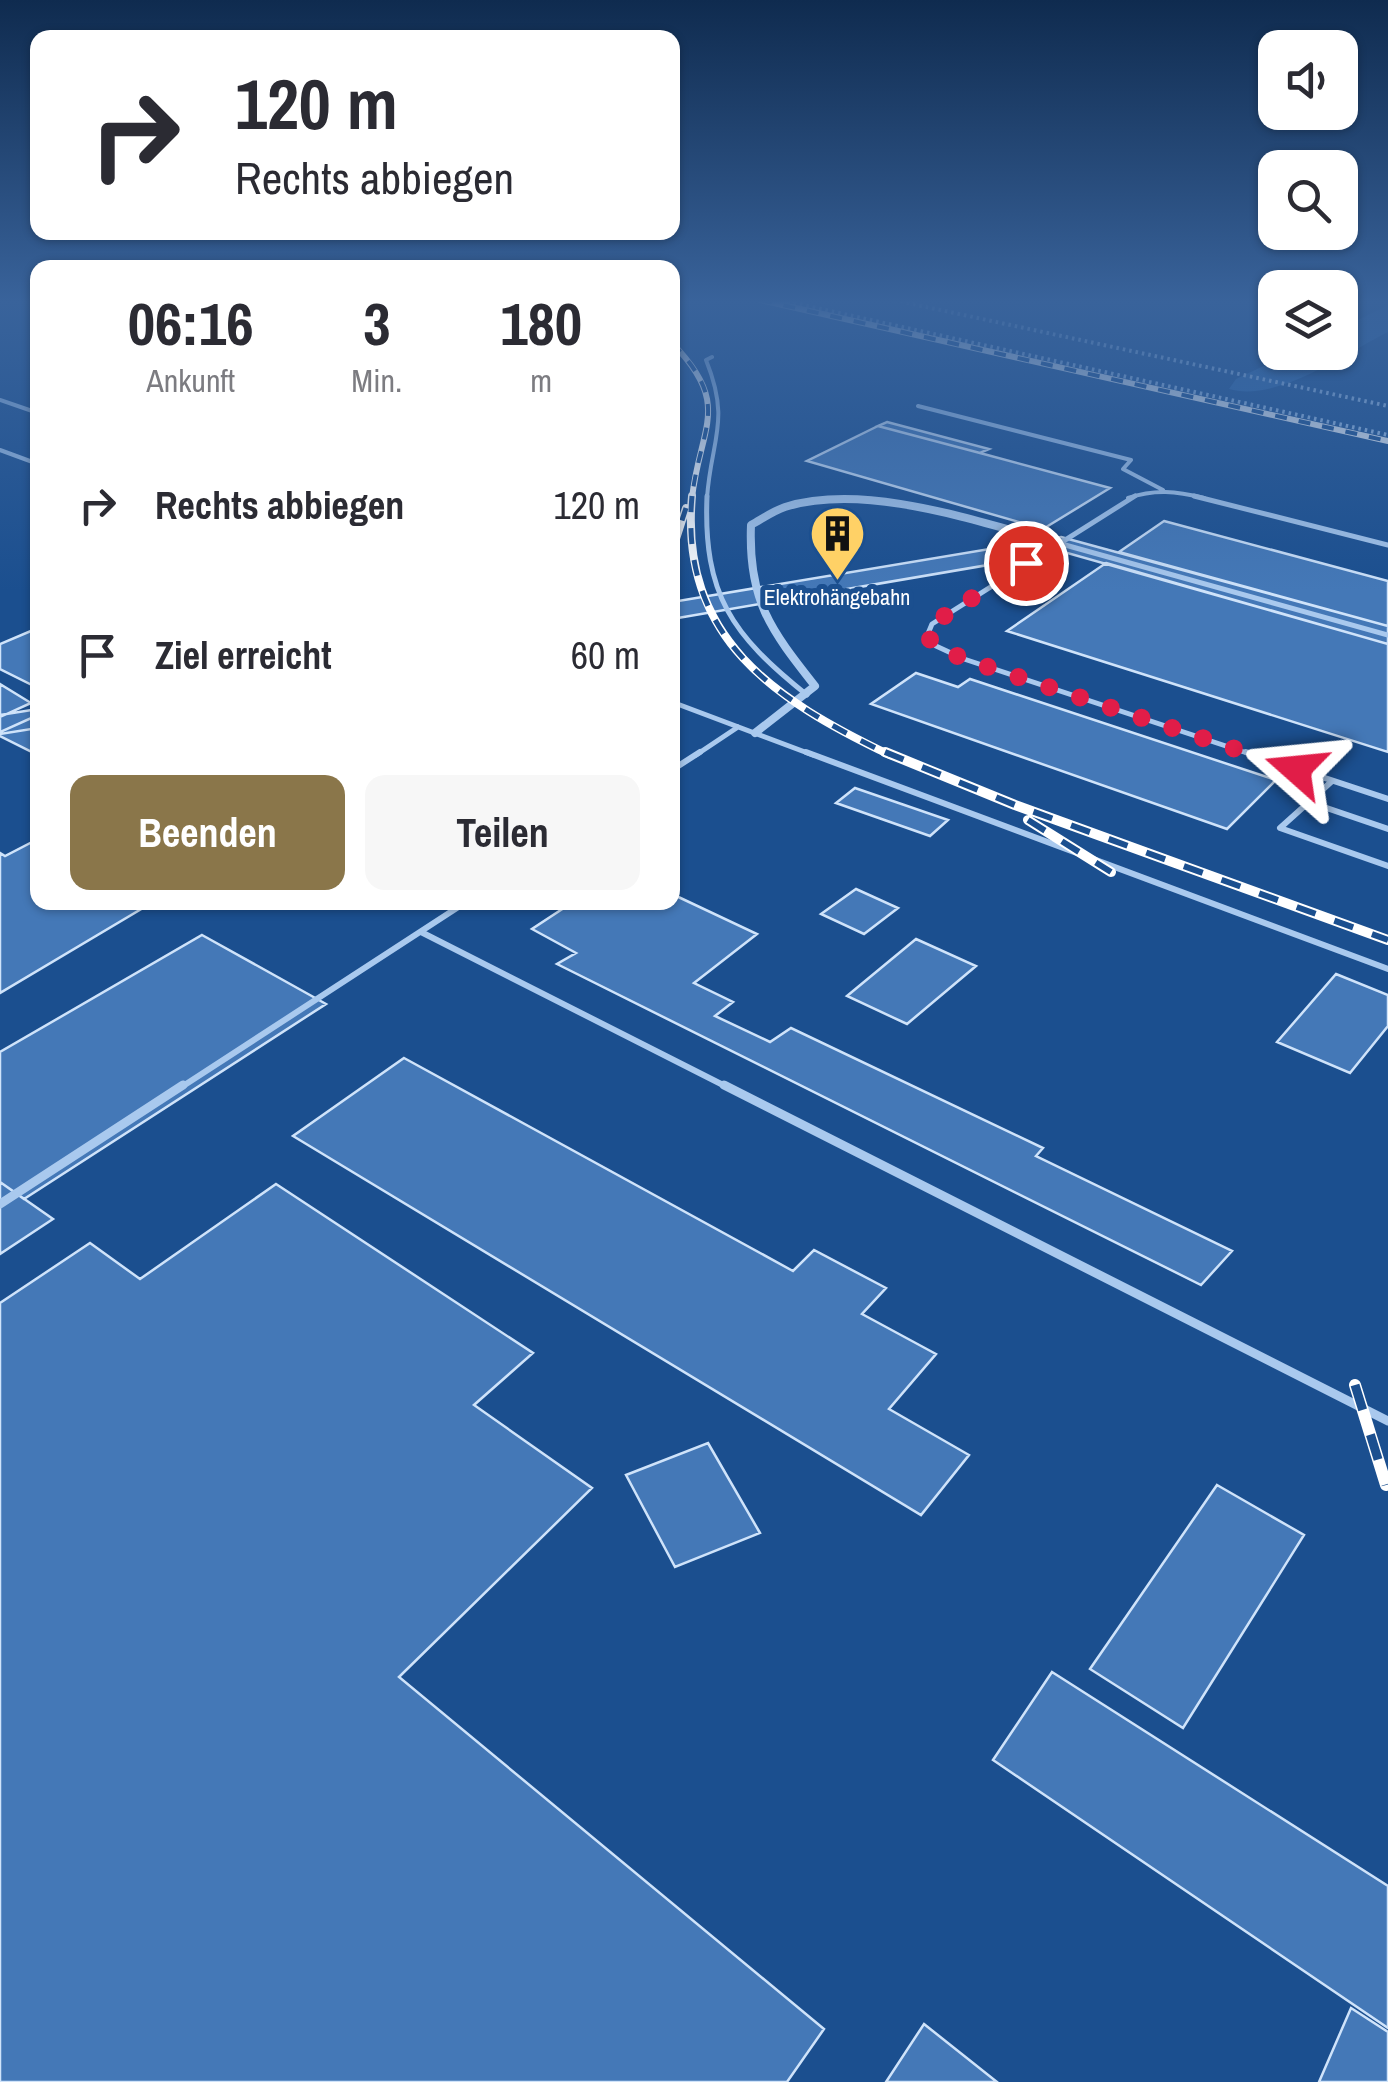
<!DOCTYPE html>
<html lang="de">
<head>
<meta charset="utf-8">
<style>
	:root { --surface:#fff; --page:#f7f7f7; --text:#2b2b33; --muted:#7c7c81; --accent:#8a764a }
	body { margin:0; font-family:"Archivo Narrow",sans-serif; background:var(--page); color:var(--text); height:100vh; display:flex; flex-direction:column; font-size:38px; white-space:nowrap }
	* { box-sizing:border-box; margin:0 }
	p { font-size:32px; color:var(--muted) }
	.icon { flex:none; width:55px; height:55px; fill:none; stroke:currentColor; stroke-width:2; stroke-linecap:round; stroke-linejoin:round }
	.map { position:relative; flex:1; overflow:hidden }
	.drawer { position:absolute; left:30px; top:260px; width:650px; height:650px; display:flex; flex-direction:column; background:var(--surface); border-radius:20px; box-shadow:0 2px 8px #0004 }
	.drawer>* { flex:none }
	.hud { position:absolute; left:30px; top:30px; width:650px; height:210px; border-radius:20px; box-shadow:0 2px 8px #0004; background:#fff; color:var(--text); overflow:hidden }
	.buttons { position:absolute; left:1258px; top:30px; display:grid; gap:20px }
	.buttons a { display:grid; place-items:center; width:100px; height:100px; border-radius:20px; background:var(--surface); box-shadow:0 2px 8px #0004; font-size:50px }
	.pin { position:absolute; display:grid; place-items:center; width:85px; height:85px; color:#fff; margin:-42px; border:5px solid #fff; border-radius:50%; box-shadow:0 2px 10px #0007 }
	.me { position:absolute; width:110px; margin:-55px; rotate:288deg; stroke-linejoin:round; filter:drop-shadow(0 0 8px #0008) }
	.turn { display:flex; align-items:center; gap:35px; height:210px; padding:0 40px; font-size:45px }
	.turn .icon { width:130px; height:130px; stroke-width:2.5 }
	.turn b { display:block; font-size:70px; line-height:85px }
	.eta { display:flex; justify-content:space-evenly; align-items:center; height:170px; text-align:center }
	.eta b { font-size:60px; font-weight:700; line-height:70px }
	.button { display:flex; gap:20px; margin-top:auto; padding:20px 40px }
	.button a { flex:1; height:115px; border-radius:20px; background:var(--accent); color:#fff; font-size:40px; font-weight:700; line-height:115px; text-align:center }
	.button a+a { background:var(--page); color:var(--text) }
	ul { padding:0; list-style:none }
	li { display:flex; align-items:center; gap:30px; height:150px; padding:0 40px }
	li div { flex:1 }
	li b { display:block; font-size:38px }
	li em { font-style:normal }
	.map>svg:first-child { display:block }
	.green { fill:#2e69ad }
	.building { fill:#4478b7; stroke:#cfe3fa; stroke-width:2.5 }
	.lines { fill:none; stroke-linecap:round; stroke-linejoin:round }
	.path { stroke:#a9c9ee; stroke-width:4; stroke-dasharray:2.5 4; stroke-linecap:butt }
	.service-far3 { stroke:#a9c9ee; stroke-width:4 }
	.service-far2 { stroke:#a9c9ee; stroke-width:5 }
	.service-far1 { stroke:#a9c9ee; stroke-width:6 }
	.service { stroke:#a9c9ee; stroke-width:9 }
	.minor { stroke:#a9c9ee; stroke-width:8 }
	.rail-far3-casing { stroke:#fff; stroke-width:6 }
	.rail-far2-casing { stroke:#fff; stroke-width:8 }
	.rail-far1-casing { stroke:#fff; stroke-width:10 }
	.rail-casing { stroke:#fff; stroke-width:12 }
	.rail-far3 { stroke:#1b4f8f; stroke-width:4; stroke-dasharray:12; stroke-linecap:butt }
	.rail-far2 { stroke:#1b4f8f; stroke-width:5; stroke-dasharray:16; stroke-linecap:butt }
	.rail-far1 { stroke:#1b4f8f; stroke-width:6; stroke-dasharray:20; stroke-linecap:butt }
	.rail { stroke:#1b4f8f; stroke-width:9; stroke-dasharray:26; stroke-linecap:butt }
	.route { stroke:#e11d48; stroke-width:18; stroke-dasharray:0 32.4 }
	.labels { text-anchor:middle; stroke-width:10; stroke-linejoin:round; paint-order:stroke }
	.far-poi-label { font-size:22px; fill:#fff; stroke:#1b4f8f }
</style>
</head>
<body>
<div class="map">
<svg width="1388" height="2082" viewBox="0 0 1388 2082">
	<rect width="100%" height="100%" fill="#1b4f8f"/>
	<path class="green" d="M 1388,305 L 1388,332 C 1346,353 1276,403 1229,389 L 1236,379 L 1291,353 L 1340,352 L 1340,329 Z"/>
	<path class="building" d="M 887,422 L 989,449 L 980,453 L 878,426 Z
		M 878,426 L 980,453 L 1110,488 L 1043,529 L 807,461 Z
		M 1164,521 L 1388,581 L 1388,626 L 1119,552 Z
		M 1061,537 L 1388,626 L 1388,644 L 1064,552 L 672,619 L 672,602 Z
		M 1106,563 L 1388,644 L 1388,752 L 1007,631 Z
		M 38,628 L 38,688 L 0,669 L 0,644 Z
		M 916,673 L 958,687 L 970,679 L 1276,780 L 1227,829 L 871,704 Z
		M 0,684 L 31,703 L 0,717 Z
		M 38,709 L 38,728 L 0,734 L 0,715 Z
		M 38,715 L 38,749 L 32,752 L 0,736 L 0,732 Z
		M 855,788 L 948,820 L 930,836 L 836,803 Z
		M 38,839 L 38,902 L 153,902 L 0,993 L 0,853 L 5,856 Z
		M 856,889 L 898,908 L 864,934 L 821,914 Z
		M 672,894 L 757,934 L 694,983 L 733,1002 L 715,1016 L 770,1042 L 791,1028 L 1043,1148 L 1036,1156 L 1232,1251 L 1201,1285 L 557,964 L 576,953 L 532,929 L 573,902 L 672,902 Z
		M 202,935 L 326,1004 L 24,1199 L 0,1182 L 0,1052 Z
		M 916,939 L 976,966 L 907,1024 L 847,996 Z
		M 1336,974 L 1388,995 L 1388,1026 L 1350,1073 L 1277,1042 Z
		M 404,1058 L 793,1271 L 814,1250 L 886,1288 L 862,1314 L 936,1354 L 889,1409 L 969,1455 L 921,1515 L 293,1136 Z
		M 0,1182 L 53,1219 L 0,1254 Z
		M 276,1184 L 533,1353 L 474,1405 L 592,1488 L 399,1677 L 824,2029 L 787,2082 L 0,2082 L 0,1303 L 90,1243 L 140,1279 Z
		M 708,1443 L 760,1533 L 675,1567 L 626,1475 Z
		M 1217,1485 L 1304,1535 L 1183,1728 L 1090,1669 Z
		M 1052,1672 L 1388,1886 L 1388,2028 L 993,1760 Z
		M 1351,2008 L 1388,2032 L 1388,2082 L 1319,2082 Z
		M 924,2024 L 997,2082 L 886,2082 Z"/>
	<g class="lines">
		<path class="path" d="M 781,300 L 1388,435
			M 894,300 L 1388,406"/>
		<path class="service-far3" d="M 0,400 L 38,413
			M 918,406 L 1131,460 L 1123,469 L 1163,490
			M 0,450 L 38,464
			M 707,498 C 711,439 731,422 706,360 L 712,357
			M 1128,498 C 1155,489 1176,491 1204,498"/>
		<path class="service-far2" d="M 707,496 C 703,595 732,635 807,695
			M 1135,496 L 932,624 L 927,636 L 936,646 L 964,659 L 1253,755
			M 1194,496 L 1388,545
			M 1058,543 L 1388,635
			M 672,702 L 813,755
			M 696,755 L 738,727"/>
		<path class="service-far1" d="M 806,752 L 1388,969
			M 1246,752 L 1388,799
			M 672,770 L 700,752
			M 1332,781 L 1309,802 L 1388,829
			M 1309,802 L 1280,828 L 1388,866
			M 421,932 L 729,1088
			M 180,1088 L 466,902"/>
		<path class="service" d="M 724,1085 L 1388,1421
			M 0,1204 L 183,1085"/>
		<path class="minor" d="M 755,733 L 815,686 C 770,629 748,600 751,525 C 762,519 773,511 785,507 C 867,482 978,522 1058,543"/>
		<defs>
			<path id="rail-far3" d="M 760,300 L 1388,441
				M 672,343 C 733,405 700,426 692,498"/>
			<path id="rail-far2" d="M 692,496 C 679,638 775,700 890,755
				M 672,551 L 686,508"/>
			<path id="rail-far1" d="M 885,752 L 1015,805 L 1388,940
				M 1028,820 L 1111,872"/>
			<path id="rail" d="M 1355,1385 L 1386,1485"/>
		</defs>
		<use href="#rail-far3" class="rail-far3-casing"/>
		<use href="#rail-far2" class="rail-far2-casing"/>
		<use href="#rail-far1" class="rail-far1-casing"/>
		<use href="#rail" class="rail-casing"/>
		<use href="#rail-far3" class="rail-far3"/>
		<use href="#rail-far2" class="rail-far2"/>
		<use href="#rail-far1" class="rail-far1"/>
		<use href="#rail" class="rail"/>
	</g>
	<linearGradient id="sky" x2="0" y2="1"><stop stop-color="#0f2b4f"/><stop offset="0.51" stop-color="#39639b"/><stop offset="1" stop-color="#39639b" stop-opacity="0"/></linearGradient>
	<rect width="1388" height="591" fill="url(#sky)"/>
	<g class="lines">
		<path class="route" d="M 1026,563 L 932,624 L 927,636 L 936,646 L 964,659 L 1296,769"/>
	</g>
	<defs>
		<symbol id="building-pin" viewBox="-11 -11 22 30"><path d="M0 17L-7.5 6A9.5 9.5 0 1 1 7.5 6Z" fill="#ffd166" stroke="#1b4f8f"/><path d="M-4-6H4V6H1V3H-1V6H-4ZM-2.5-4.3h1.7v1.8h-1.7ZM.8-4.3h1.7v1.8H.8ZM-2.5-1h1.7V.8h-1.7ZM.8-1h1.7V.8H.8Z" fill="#111"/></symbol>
	</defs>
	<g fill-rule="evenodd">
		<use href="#building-pin" x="806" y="502" width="63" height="86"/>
	</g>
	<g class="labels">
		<g class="far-poi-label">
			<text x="837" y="605">Elektrohängebahn</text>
		</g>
	</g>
</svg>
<div class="buttons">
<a><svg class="icon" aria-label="sound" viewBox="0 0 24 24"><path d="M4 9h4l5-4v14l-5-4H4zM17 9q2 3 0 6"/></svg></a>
<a><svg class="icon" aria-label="search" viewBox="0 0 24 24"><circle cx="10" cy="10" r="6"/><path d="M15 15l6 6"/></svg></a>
<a><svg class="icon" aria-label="layers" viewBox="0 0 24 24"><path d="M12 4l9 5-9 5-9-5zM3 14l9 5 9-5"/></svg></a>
</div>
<div class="pin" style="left:1026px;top:563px;background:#d93025"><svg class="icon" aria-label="arrive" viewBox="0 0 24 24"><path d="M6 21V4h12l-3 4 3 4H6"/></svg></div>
<svg class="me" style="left:1296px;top:769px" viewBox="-20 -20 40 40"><path d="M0-17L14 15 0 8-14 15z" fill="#e11d48" stroke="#fff" stroke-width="4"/></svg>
<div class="hud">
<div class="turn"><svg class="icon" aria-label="right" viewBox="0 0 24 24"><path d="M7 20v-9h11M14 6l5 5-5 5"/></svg><div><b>120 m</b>Rechts abbiegen</div></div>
</div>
<section class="drawer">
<div class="eta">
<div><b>06:16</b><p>Ankunft</p></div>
<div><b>3</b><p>Min.</p></div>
<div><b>180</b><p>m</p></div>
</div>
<ul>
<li><svg class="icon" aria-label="right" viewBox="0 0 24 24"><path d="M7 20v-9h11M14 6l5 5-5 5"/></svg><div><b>Rechts abbiegen</b></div><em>120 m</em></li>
<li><svg class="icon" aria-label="arrive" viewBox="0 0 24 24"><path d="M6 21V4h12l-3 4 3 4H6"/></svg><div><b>Ziel erreicht</b></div><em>60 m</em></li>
</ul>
<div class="button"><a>Beenden</a><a>Teilen</a></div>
</section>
</div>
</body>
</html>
